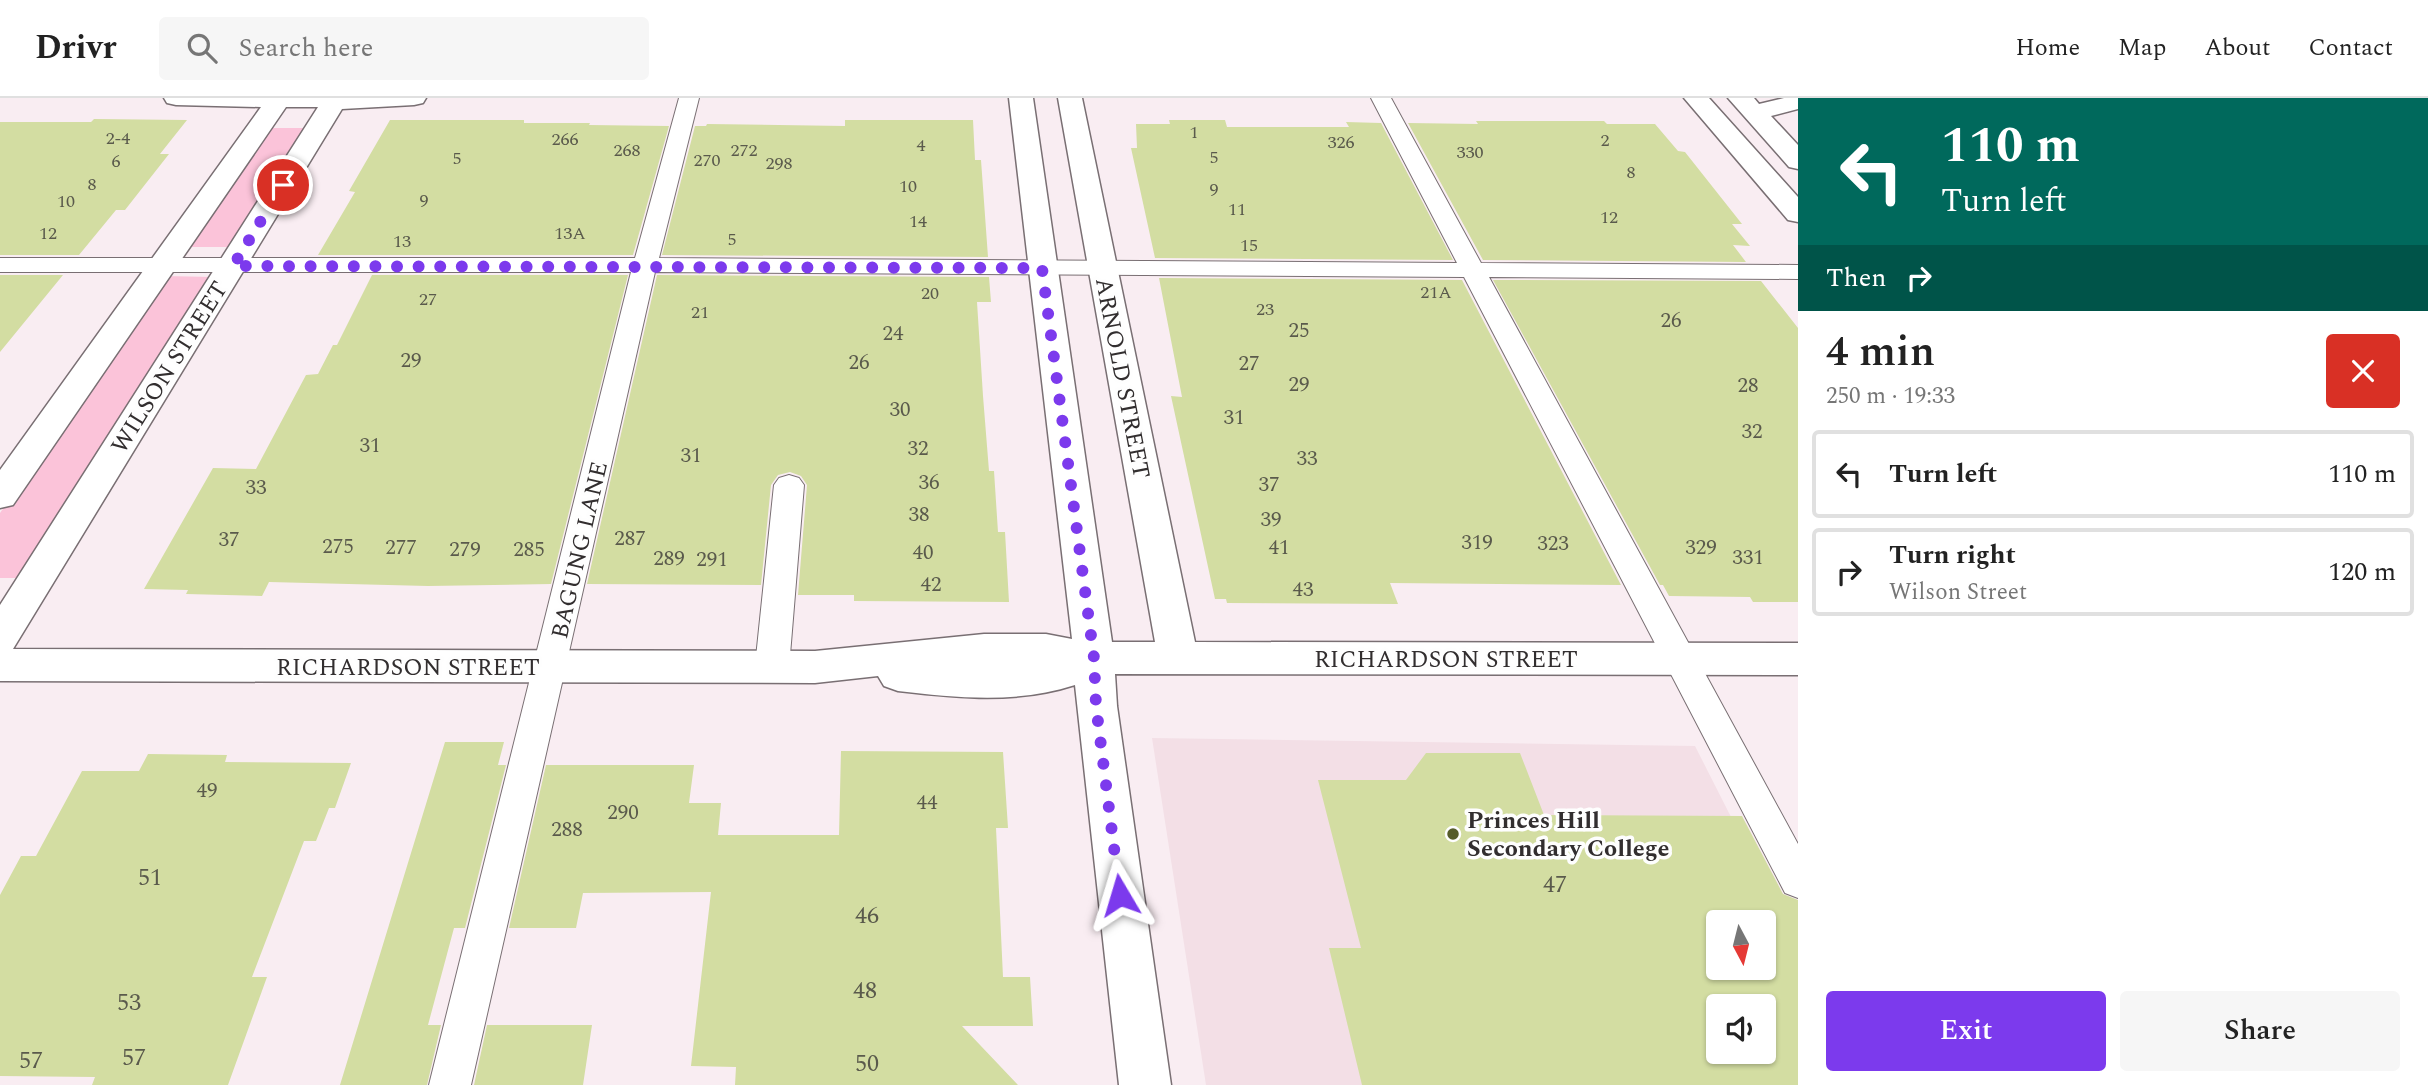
<!DOCTYPE html>
<html lang="en">
<head>
<meta charset="utf-8">
<style>
	:root { --surface:#fff; --page:#f6f6f6; --text:#222; --muted:#767676; --line:#e0e0e0; --accent:#7c3aed }
	body { margin:0; font-family:Spectral,serif; background:var(--page); color:var(--text); height:100vh; display:flex; flex-direction:column; font-size:26px; white-space:nowrap }
	* { box-sizing:border-box; margin:0 }
	p { font-size:23px; color:var(--muted) }
	.icon { flex:none; width:38px; height:38px; fill:none; stroke:currentColor; stroke-width:2; stroke-linecap:round; stroke-linejoin:round }
	.map { position:relative; flex:1; overflow:hidden }
	.sheet { display:flex; flex-direction:column; background:var(--surface); width:630px }
	.sheet>* { flex:none }
	.guide { background:#00695c; color:#fff; overflow:hidden }
	.needle { width:46px; rotate:173deg }
	.fabs { position:absolute; left:1706px; top:812px; display:grid; gap:14px }
	.fabs a { display:grid; place-items:center; width:70px; height:70px; border-radius:7px; background:var(--surface); box-shadow:0 2px 5px #0004; font-size:35px }
	.pin { position:absolute; display:grid; place-items:center; width:60px; height:60px; color:#fff; margin:-30px; border:4px solid #fff; border-radius:50%; box-shadow:0 2px 7px #0007 }
	.me { position:absolute; width:77px; margin:-38px; rotate:353deg; stroke-linejoin:round; filter:drop-shadow(0 0 5px #0008) }
	.turn { display:flex; align-items:center; gap:24px; height:147px; padding:0 28px; font-size:32px }
	.turn .icon { width:91px; height:91px; stroke-width:2.5 }
	.turn b { display:block; font-size:49px; line-height:60px }
	.then { display:flex; align-items:center; height:66px; padding:0 28px; background:#0003; gap:14px; font-size:26px }
	.round { display:grid; place-items:center; flex:none; width:74px; height:74px; border-radius:7px; background:var(--page) }
	.head { display:flex; align-items:center; justify-content:space-between; height:119px; padding:0 28px }
	h1 { font-size:42px; font-weight:600; line-height:52px }
	.primary-button { display:flex; gap:14px; margin-top:auto; padding:14px 28px }
	.primary-button a { flex:1; height:80px; border-radius:7px; background:var(--accent); color:#fff; font-size:28px; font-weight:600; line-height:80px; text-align:center }
	.primary-button a+a { background:var(--page); color:var(--text) }
	ul { padding:0; list-style:none }
	li { display:flex; align-items:center; gap:21px; height:88px; margin:0 14px 10px; padding:0 14px; border:4px solid var(--line); border-radius:7px }
	li div { flex:1 }
	li b { display:block; font-size:26px }
	li em { font-style:normal }
	header { display:flex; align-items:center; gap:42px; box-sizing:border-box; height:98px; padding:0 35px; background:var(--surface); border-bottom:2px solid var(--line) }
	header strong { font-size:33px }
	nav { display:flex; gap:38px; margin-inline-start:auto; font-size:24px }
	.search { width:490px; height:63px; background:var(--page); display:flex; align-items:center; gap:18px; box-sizing:border-box; padding:0 24px; border-radius:7px; color:var(--muted); font-size:26px }
	main { display:flex; flex:1; min-height:0 }
	.map>svg:first-child { display:block }
	.built { fill:#f3dfe6; fill-rule:evenodd }
	.green { fill:#fbc3d9 }
	.building { fill:#d3dda2; fill-rule:evenodd }
	.lines { fill:none; stroke-linecap:round; stroke-linejoin:round }
	.lane-casing { stroke:#796f73; stroke-width:2 }
	.street-casing { stroke:#796f73; stroke-width:3 }
	.lane { fill:#fff; fill-rule:evenodd }
	.street { fill:#fff; fill-rule:evenodd }
	.route { stroke:#7c3aed; stroke-width:12; stroke-dasharray:0 21.6 }
	.poi-dot { fill:#565c2a; stroke:#fefefe; stroke-width:2.5 }
	.labels { text-anchor:middle; stroke-width:7; stroke-linejoin:round; paint-order:stroke }
	.far-number-label { font-size:18px; fill:#5a5a4c }
	.number-label { font-size:21px; fill:#5a5a4c }
	.street-label { font-size:24px; fill:#322e2f; stroke:#fefefe }
	.poi-label { font-size:24px; font-weight:bold; fill:#322e2f; stroke:#fefefe; text-anchor:start }
	.near-number-label { font-size:24px; fill:#5a5a4c }
</style>
</head>
<body>
<header>
<strong>Drivr</strong>
<div class="search"><svg class="icon" aria-label="search" viewBox="0 0 24 24"><circle cx="10" cy="10" r="6"/><path d="M15 15l6 6"/></svg>Search here</div>
<nav><a>Home</a><a>Map</a><a>About</a><a>Contact</a></nav>
</header>
<main>
<div class="map">
<svg width="1798" height="987" viewBox="0 0 1798 987">
	<rect width="100%" height="100%" fill="#f9edf2"/>
	<path class="built" d="M 1152,640 L 1695,648 L 1798,851 L 1798,987 L 1206,987 ZM 1718,824 L 1764,824 L 1764,870 L 1718,870 ZM 1718,908 L 1764,908 L 1764,954 L 1718,954 Z"/>
	<path class="green" d="M 270,30 L 311,30 L 231,149 L 186,149 Z
		M 163,178 L 214,179 L 21,480 L 0,480 L 0,415 Z"/>
	<path class="building" d="M 94,21 L 187,22 L 160,56 L 169,56 L 125,112 L 116,112 L 79,157 L 0,157 L 0,24 L 91,24 Z
		M 390,22 L 524,22 L 524,25 L 590,25 L 589,27 L 669,28 L 633,157 L 318,157 L 355,94 L 349,93 Z
		M 845,22 L 973,22 L 975,62 L 981,62 L 988,159 L 662,157 L 695,28 L 706,28 L 707,26 L 845,28 Z
		M 1169,22 L 1225,22 L 1227,29 L 1349,29 L 1346,24 L 1381,25 L 1453,162 L 1155,160 L 1131,50 L 1137,50 L 1136,26 L 1170,26 Z
		M 1476,23 L 1604,23 L 1607,26 L 1655,26 L 1678,53 L 1685,54 L 1742,126 L 1732,126 L 1750,148 L 1733,147 L 1746,164 L 1483,162 L 1408,25 L 1478,26 Z
		M 0,177 L 63,177 L 0,254 Z
		M 372,177 L 628,177 L 551,486 L 428,488 L 269,484 L 262,498 L 186,496 L 188,492 L 144,491 L 213,370 L 256,371 L 306,277 L 318,276 L 333,247 L 337,247 Z
		M 657,177 L 989,179 L 991,204 L 977,204 L 983,298 L 989,373 L 994,373 L 998,434 L 1005,434 L 1009,504 L 854,503 L 854,497 L 798,497 L 807,387 L 801,378 L 790,374 L 778,377 L 771,387 L 761,487 L 587,486 Z
		M 1159,180 L 1462,182 L 1621,487 L 1390,485 L 1398,506 L 1227,505 L 1226,501 L 1215,501 L 1171,298 L 1182,299 Z
		M 1493,182 L 1761,183 L 1798,230 L 1798,504 L 1753,504 L 1750,499 L 1669,498 L 1663,487 L 1660,487 Z
		M 445,644 L 504,644 L 498,667 L 506,667 L 465,830 L 454,830 L 428,927 L 441,927 L 427,987 L 340,987 Z
		M 841,653 L 1003,654 L 1008,730 L 996,730 L 1003,879 L 1030,879 L 1033,928 L 962,928 L 1018,987 L 735,987 L 736,969 L 691,968 L 711,794 L 583,795 L 576,830 L 509,830 L 546,667 L 694,667 L 689,705 L 721,705 L 718,737 L 839,737 Z
		M 1426,655 L 1520,655 L 1544,717 L 1742,718 L 1783,796 L 1798,802 L 1798,987 L 1362,987 L 1329,850 L 1361,850 L 1318,682 L 1406,682 ZM 1718,824 L 1764,824 L 1764,870 L 1718,870 ZM 1718,908 L 1764,908 L 1764,954 L 1718,954 Z
		M 148,656 L 227,657 L 225,664 L 351,665 L 335,710 L 329,710 L 316,743 L 304,743 L 252,879 L 267,879 L 228,987 L 92,987 L 95,979 L 0,978 L 0,797 L 21,758 L 36,758 L 82,673 L 139,673 Z
		M 487,927 L 592,927 L 583,987 L 474,987 Z"/>
	<g class="lines">
		<defs>
			<path id="lane" d="M 679,0 L 699,0 L 659,160 L 1457,165 L 1371,0 L 1391,0 L 1481,165 L 1798,167 L 1798,181 L 1489,179 L 1798,746 L 1798,800 L 1785,795 L 1464,179 L 655,174 L 471,987 L 429,987 L 631,174 L 0,174 L 0,160 L 635,160 Z
				M 789,377 L 799,380 L 804,387 L 789,569 L 784,578 L 772,582 L 760,578 L 755,569 L 774,387 L 779,380 Z"/>
			<path id="street" d="M 164,0 L 426,0 L 423,5 L 414,7 L 342,11 L 13,551 L 815,553 L 984,536 L 1046,536 L 1072,541 L 1009,0 L 1033,0 L 1112,544 L 1155,544 L 1058,0 L 1082,0 L 1195,544 L 1798,545 L 1798,577 L 1115,576 L 1117,608 L 1171,987 L 1119,987 L 1075,587 C 1017,606 958,600 898,593 L 884,588 L 878,578 L 815,585 L 0,583 L 0,507 L 318,9 L 286,9 L 13,407 L 0,410 L 0,372 L 261,9 L 176,7 L 167,5 Z
				M 1684,0 L 1709,0 L 1798,99 L 1798,124 L 1788,122 Z
				M 1728,0 L 1754,0 L 1759,6 L 1784,0 L 1798,0 L 1798,11 L 1771,18 L 1798,47 L 1798,71 L 1789,69 Z"/>
		</defs>
		<use href="#lane" class="lane-casing"/>
		<use href="#street" class="street-casing"/>
		<use href="#lane" class="lane"/>
		<use href="#street" class="street"/>
	</g>
	<g class="lines">
		<path class="route" d="M 283,87 L 233,168 L 1042,170 L 1094,560 L 1096,608 L 1120,797"/>
	</g>
	<circle class="poi-dot" cx="1453" cy="736" r="7"/>
	<g class="labels">
		<g class="far-number-label">
			<text x="1194" y="40">1</text>
			<text x="118" y="46">2-4</text>
			<text x="565" y="47">266</text>
			<text x="1605" y="48">2</text>
			<text x="1341" y="50">326</text>
			<text x="921" y="53">4</text>
			<text x="627" y="58">268</text>
			<text x="744" y="58">272</text>
			<text x="1470" y="60">330</text>
			<text x="1214" y="65">5</text>
			<text x="457" y="66">5</text>
			<text x="707" y="68">270</text>
			<text x="116" y="69">6</text>
			<text x="779" y="71">298</text>
			<text x="1631" y="80">8</text>
			<text x="92" y="92">8</text>
			<text x="908" y="94">10</text>
			<text x="1214" y="97">9</text>
			<text x="424" y="108">9</text>
			<text x="66" y="109">10</text>
			<text x="1237" y="117">11</text>
			<text x="1609" y="125">12</text>
			<text x="918" y="129">14</text>
			<text x="48" y="141">12</text>
			<text x="570" y="141">13A</text>
			<text x="732" y="147">5</text>
			<text x="402" y="149">13</text>
			<text x="1249" y="153">15</text>
			<text x="1436" y="200">21A</text>
			<text x="930" y="201">20</text>
			<text x="428" y="207">27</text>
			<text x="1265" y="217">23</text>
			<text x="700" y="220">21</text>
		</g>
		<g class="number-label">
			<text x="1671" y="229">26</text>
			<text x="1299" y="239">25</text>
			<text x="893" y="242">24</text>
			<text x="411" y="269">29</text>
			<text x="859" y="271">26</text>
			<text x="1249" y="272">27</text>
			<text x="1299" y="293">29</text>
			<text x="1748" y="294">28</text>
			<text x="900" y="318">30</text>
			<text x="1234" y="326">31</text>
			<text x="1752" y="340">32</text>
			<text x="370" y="354">31</text>
			<text x="918" y="357">32</text>
			<text x="691" y="364">31</text>
			<text x="1307" y="367">33</text>
			<text x="929" y="391">36</text>
			<text x="1269" y="393">37</text>
			<text x="256" y="396">33</text>
			<text x="919" y="423">38</text>
			<text x="1271" y="428">39</text>
			<text x="630" y="447">287</text>
			<text x="229" y="448">37</text>
			<text x="1477" y="451">319</text>
			<text x="1553" y="452">323</text>
			<text x="338" y="455">275</text>
			<text x="401" y="456">277</text>
			<text x="1279" y="456">41</text>
			<text x="1701" y="456">329</text>
			<text x="465" y="458">279</text>
			<text x="529" y="458">285</text>
			<text x="923" y="461">40</text>
			<text x="1748" y="466">331</text>
			<text x="669" y="467">289</text>
			<text x="712" y="468">291</text>
			<text x="931" y="493">42</text>
			<text x="1303" y="498">43</text>
			<text x="207" y="699">49</text>
			<text x="927" y="711">44</text>
			<text x="623" y="721">290</text>
			<text x="567" y="738">288</text>
		</g>
		<g class="street-label">
			<text transform="translate(169 269) rotate(-58)" y="8">WILSON STREET</text>
			<text transform="translate(1123 280) rotate(79)" y="8">ARNOLD STREET</text>
			<text transform="translate(579 452) rotate(-77)" y="8">BAGUNG LANE</text>
			<text x="1446" y="569">RICHARDSON STREET</text>
			<text x="408" y="577">RICHARDSON STREET</text>
		</g>
		<g class="poi-label">
			<text x="1467" y="730">Princes Hill<tspan x="1467" dy="28">Secondary College</tspan></text>
		</g>
		<g class="near-number-label">
			<text x="150" y="787">51</text>
			<text x="1555" y="794">47</text>
			<text x="867" y="825">46</text>
			<text x="865" y="900">48</text>
			<text x="129" y="912">53</text>
			<text x="134" y="967">57</text>
			<text x="31" y="970">57</text>
			<text x="867" y="973">50</text>
		</g>
	</g>
</svg>
<div class="fabs">
<a><svg class="needle" viewBox="-14 -14 28 28"><path d="M0-13l5 13h-10z" fill="#e53935"/><path d="M0 13l5-13h-10z" fill="#767676"/></svg></a>
<a><svg class="icon" aria-label="sound" viewBox="0 0 24 24"><path d="M4 9h4l5-4v14l-5-4H4zM17 9q2 3 0 6"/></svg></a>
</div>
<div class="pin" style="left:283px;top:87px;background:#d93025"><svg class="icon" aria-label="arrive" viewBox="0 0 24 24"><path d="M6 21V4h12l-3 4 3 4H6"/></svg></div>
<svg class="me" style="left:1120px;top:797px" viewBox="-20 -20 40 40"><path d="M0-17L14 15 0 8-14 15z" fill="#7c3aed" stroke="#fff" stroke-width="4"/></svg>
</div>
<section class="sheet">
<div class="guide">
<div class="turn"><svg class="icon" aria-label="left" viewBox="0 0 24 24"><path d="M17 20v-9H6M10 6l-5 5 5 5"/></svg><div><b>110 m</b>Turn left</div></div>
<div class="then">Then<svg class="icon" aria-label="right" viewBox="0 0 24 24"><path d="M7 20v-9h11M14 6l5 5-5 5"/></svg></div>
</div>
<div class="head"><div><h1>4 min</h1><p>250 m · 19:33</p></div><a class="round" style="background:#d93025;color:#fff"><svg class="icon" aria-label="close" viewBox="0 0 24 24"><path d="M6 6l12 12M18 6L6 18"/></svg></a></div>
<ul>
<li><svg class="icon" aria-label="left" viewBox="0 0 24 24"><path d="M17 20v-9H6M10 6l-5 5 5 5"/></svg><div><b>Turn left</b></div><em>110 m</em></li>
<li><svg class="icon" aria-label="right" viewBox="0 0 24 24"><path d="M7 20v-9h11M14 6l5 5-5 5"/></svg><div><b>Turn right</b><p>Wilson Street</p></div><em>120 m</em></li>
</ul>
<div class="primary-button"><a>Exit</a><a>Share</a></div>
</section>
</main>
</body>
</html>
